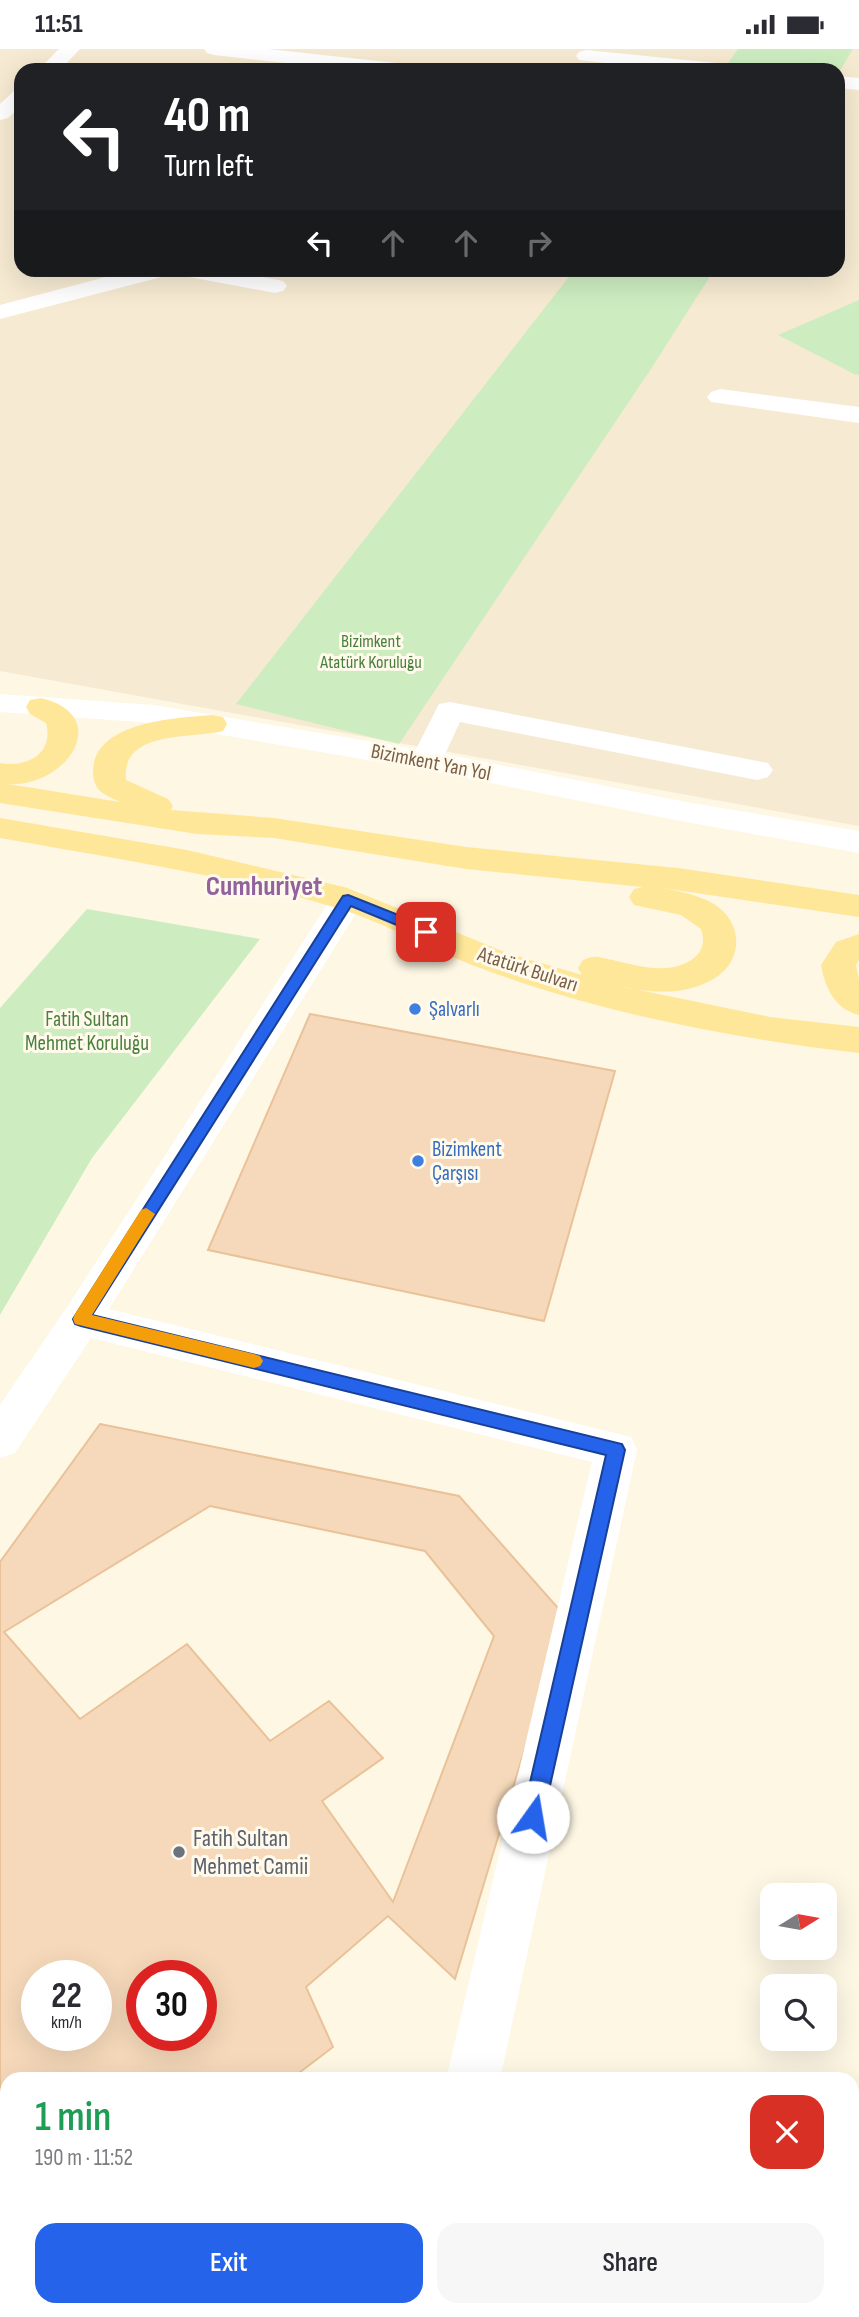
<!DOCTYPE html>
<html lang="en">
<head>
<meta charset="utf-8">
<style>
	:root { --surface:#fff; --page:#f7f7f7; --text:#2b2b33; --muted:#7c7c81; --accent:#2563eb }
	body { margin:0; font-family:"Sofia Sans Condensed",sans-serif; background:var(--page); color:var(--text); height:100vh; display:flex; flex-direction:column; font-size:26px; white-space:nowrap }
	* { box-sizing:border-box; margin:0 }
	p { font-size:23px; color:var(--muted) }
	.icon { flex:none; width:38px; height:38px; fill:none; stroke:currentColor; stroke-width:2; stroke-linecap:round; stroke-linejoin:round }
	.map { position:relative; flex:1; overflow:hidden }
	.panel { position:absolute; left:0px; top:2023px; width:859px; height:245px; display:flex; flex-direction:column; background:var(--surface); border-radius:21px 21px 0 0; box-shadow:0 7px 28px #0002 }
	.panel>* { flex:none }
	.banner { position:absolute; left:14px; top:14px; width:831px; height:214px; border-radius:21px; box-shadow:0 7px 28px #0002; background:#202124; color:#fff; overflow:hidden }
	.needle { width:46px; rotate:79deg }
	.tools { position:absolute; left:760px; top:1834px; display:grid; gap:14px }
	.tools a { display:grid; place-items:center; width:77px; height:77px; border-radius:14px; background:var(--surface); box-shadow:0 7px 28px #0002; font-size:35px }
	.speed { position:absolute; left:21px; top:1911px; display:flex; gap:14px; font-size:35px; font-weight:700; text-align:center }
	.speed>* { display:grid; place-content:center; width:91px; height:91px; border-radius:50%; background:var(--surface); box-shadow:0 7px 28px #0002; line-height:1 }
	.speed small { font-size:18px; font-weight:400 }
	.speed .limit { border:10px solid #d22; background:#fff; color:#111 }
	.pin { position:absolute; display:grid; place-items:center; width:60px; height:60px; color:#fff; margin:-30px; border-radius:14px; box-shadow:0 4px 10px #0006 }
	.me { position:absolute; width:77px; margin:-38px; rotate:13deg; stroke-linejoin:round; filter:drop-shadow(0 0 5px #0008) }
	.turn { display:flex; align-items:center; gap:24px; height:147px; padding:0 35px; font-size:32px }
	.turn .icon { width:91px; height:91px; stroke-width:2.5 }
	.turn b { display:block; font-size:49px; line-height:60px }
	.lanes { display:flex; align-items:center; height:66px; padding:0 35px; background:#0003; justify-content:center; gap:35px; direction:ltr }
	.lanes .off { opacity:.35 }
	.round { display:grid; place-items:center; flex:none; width:74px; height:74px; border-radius:21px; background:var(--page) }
	.head { display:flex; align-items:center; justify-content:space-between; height:119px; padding:0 35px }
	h1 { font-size:42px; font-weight:600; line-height:52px; color:#1e9e55 }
	.action { display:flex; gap:14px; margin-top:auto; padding:14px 35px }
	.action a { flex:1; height:80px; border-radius:21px; background:var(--accent); color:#fff; font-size:28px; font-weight:600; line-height:80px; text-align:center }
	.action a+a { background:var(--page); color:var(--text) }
	.status { display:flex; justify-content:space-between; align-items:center; height:49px; padding:0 35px; background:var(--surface); direction:ltr }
	.status svg { height:19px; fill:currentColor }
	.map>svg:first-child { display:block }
	.residential { fill:#f6ead2; fill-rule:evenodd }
	.green { fill:#cdedc1 }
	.building { fill:#f6d9ba; stroke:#eac299; stroke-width:2; fill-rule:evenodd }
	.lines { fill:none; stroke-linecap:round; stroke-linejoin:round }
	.minor { fill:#fff; fill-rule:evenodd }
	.major { fill:#ffe79a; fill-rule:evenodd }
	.route { fill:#2563eb; stroke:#184099; stroke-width:2 }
	.slow { fill:#f59e0b }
	.shop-dot { fill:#3f7fe0; stroke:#fffaec; stroke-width:2.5 }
	.worship-dot { fill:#6b7280; stroke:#fffaec; stroke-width:2.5 }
	.labels { text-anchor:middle; stroke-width:6; stroke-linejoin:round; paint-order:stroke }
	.far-park-label { font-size:18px; fill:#49803e; stroke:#fffaec }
	.street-label { font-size:21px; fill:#795f47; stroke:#fffaec }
	.shop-label { font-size:21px; fill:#366cbe; stroke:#fffaec; text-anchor:start }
	.park-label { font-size:21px; fill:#49803e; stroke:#fffaec }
	.near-worship-label { font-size:24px; fill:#5b616d; stroke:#fffaec; text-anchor:start }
	.district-label { font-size:28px; font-weight:bold; fill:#91629d; stroke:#fffaec }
</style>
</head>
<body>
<div class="status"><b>11:51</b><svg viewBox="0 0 49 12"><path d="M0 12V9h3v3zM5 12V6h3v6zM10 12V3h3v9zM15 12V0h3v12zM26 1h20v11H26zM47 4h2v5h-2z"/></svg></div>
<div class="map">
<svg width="859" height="2268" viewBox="0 0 859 2268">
	<rect width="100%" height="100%" fill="#fef7e4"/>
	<path class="residential" d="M 0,0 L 859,0 L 859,777 L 0,622 ZM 21,21 L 838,21 L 838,220 L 21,220 Z"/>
	<path class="green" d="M 738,0 L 853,0 L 838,25 L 838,21 L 723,21 Z
		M 575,220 L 714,221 L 651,320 L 399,695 L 236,655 Z
		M 859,251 L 859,325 L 856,326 L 778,286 Z
		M 87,860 L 260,890 L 92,1109 L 0,1266 L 0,959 Z"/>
	<path class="building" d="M 310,965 L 615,1022 L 544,1272 L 208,1201 Z
		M 100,1375 L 459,1447 L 565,1567 L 455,1930 L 388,1867 L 306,1938 L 333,1998 L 291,2030 L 7,2030 L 7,2247 L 0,2253 L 0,1513 ZM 210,1457 L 425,1502 L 494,1587 L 393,1853 L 322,1752 L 383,1709 L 329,1652 L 270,1692 L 187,1595 L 80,1670 L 4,1583 ZM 37,1927 L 96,1927 L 96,1986 L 37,1986 ZM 142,1927 L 201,1927 L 201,1986 L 142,1986 Z"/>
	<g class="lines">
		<path class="minor" d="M 59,0 L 80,0 L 60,21 L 38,21 Z
			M 204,0 L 268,0 L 405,15 L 412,17 L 415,21 L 350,21 L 214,6 L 207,4 Z
			M 586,1 L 726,15 L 733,17 L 736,21 L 666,21 L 579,11 L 576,7 L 579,3 Z
			M 838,27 L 859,29 L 859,41 L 838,39 Z
			M 21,40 L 21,57 L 8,69 L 0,71 L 0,55 L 14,42 Z
			M 136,220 L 222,220 L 283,232 L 287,237 L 283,242 L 275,244 L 173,225 L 0,270 L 0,256 Z
			M 720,340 L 859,358 L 859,374 L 711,353 L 707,348 L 711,343 Z
			M 0,645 L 153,656 L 416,700 L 439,655 L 450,653 L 768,714 L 773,721 L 768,728 L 757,731 L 460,673 L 445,705 L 686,753 L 859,782 L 859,804 L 686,773 L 426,721 L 153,674 L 0,663 Z
			M 348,839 L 360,842 L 365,850 L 109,1260 L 631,1388 L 637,1401 L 500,2030 L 446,2030 L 592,1413 L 91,1289 L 15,1404 L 0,1409 L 0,1356 L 67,1258 L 336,842 Z
			M 392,2261 L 450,2261 L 448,2268 L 390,2268 Z"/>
		<path class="major" d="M 41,649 C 115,667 66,739 8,735 L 120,753 C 104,745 94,743 93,723 C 93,672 177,669 212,666 L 223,668 L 227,675 L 223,682 C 190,690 121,681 126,731 L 168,750 L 173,757 L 171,761 L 274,769 L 466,798 L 678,819 L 859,846 L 859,868 L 662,839 C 679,842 699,846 714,855 C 743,873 744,911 715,929 C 685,948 647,944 615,936 L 770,968 L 859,978 L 859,1004 C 731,989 604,965 483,920 C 434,903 387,874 337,859 C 227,826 112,809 0,789 L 0,769 L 187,801 L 348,839 L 507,904 L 582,926 L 578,919 L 583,911 C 588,909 593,907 598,908 C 628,913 667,930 694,909 C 703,902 705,891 701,880 L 681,866 L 634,856 L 629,848 L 634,840 L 643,838 L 466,820 L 274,789 L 197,785 L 0,754 L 0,714 C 27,719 54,705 46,674 L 30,665 L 26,658 L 30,651 Z
			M 859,885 L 859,911 L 856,916 L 859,931 L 859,966 C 835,960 825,939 821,916 L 836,893 Z"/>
	</g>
	<path class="route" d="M 348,846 L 431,879 L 433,883 L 426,888 L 421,886 L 351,857 L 92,1266 L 622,1395 L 625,1401 L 543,1768 L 540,1775 L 533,1777 L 525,1775 L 522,1768 L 606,1406 L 81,1277 L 75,1275 L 73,1270 L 343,847 Z"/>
	<path class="slow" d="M 146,1159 L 155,1165 L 92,1266 L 254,1305 L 260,1307 L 263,1312 L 260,1317 L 254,1319 L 75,1275 L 73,1270 L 75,1265 L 141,1161 Z"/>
	<g class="shop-dot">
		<circle cx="415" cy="960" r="7"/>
		<circle cx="418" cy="1112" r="7"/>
	</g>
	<circle class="worship-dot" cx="179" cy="1803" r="7"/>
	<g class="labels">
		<g class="far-park-label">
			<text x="371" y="598">Bizimkent<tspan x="371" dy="21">Atatürk Koruluğu</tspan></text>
		</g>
		<g class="street-label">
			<text transform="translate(431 713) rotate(11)" y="7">Bizimkent Yan Yol</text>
			<text transform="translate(528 920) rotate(18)" y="7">Atatürk Bulvarı</text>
		</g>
		<g class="shop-label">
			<text x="429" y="967">Şalvarlı</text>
			<text x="432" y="1107">Bizimkent<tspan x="432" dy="24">Çarşısı</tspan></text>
		</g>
		<g class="park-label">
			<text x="87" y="977">Fatih Sultan<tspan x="87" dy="24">Mehmet Koruluğu</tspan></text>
		</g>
		<g class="near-worship-label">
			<text x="193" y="1797">Fatih Sultan<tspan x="193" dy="28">Mehmet Camii</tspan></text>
		</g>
		<g class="district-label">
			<text x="264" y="846">Cumhuriyet</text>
		</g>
	</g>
</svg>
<div class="tools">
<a><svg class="needle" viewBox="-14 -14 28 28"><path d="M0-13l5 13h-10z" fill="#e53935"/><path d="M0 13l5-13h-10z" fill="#7c7c81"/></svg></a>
<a><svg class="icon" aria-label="search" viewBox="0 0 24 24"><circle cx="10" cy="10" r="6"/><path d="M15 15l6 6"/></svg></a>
</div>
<div class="speed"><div>22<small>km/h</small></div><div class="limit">30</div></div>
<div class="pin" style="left:426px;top:883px;background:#d93025"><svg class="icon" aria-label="arrive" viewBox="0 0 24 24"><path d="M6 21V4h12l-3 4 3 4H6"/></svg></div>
<svg class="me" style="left:533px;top:1768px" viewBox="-20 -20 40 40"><circle r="19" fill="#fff"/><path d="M0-13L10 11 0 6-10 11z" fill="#2563eb"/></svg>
<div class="banner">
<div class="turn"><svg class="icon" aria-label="left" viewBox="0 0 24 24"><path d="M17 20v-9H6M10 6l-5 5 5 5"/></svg><div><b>40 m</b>Turn left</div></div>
<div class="lanes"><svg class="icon" aria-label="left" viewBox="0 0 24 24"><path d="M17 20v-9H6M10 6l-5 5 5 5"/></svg><svg class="icon off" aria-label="ahead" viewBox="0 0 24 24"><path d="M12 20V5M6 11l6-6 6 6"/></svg><svg class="icon off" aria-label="ahead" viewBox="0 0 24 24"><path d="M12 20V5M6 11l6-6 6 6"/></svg><svg class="icon off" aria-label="right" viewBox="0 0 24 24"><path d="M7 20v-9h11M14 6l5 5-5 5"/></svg></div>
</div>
<section class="panel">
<div class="head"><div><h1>1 min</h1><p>190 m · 11:52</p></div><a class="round" style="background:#d93025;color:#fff"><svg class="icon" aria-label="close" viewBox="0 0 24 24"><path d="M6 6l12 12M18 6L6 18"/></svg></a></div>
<div class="action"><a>Exit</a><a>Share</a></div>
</section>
</div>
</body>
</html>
